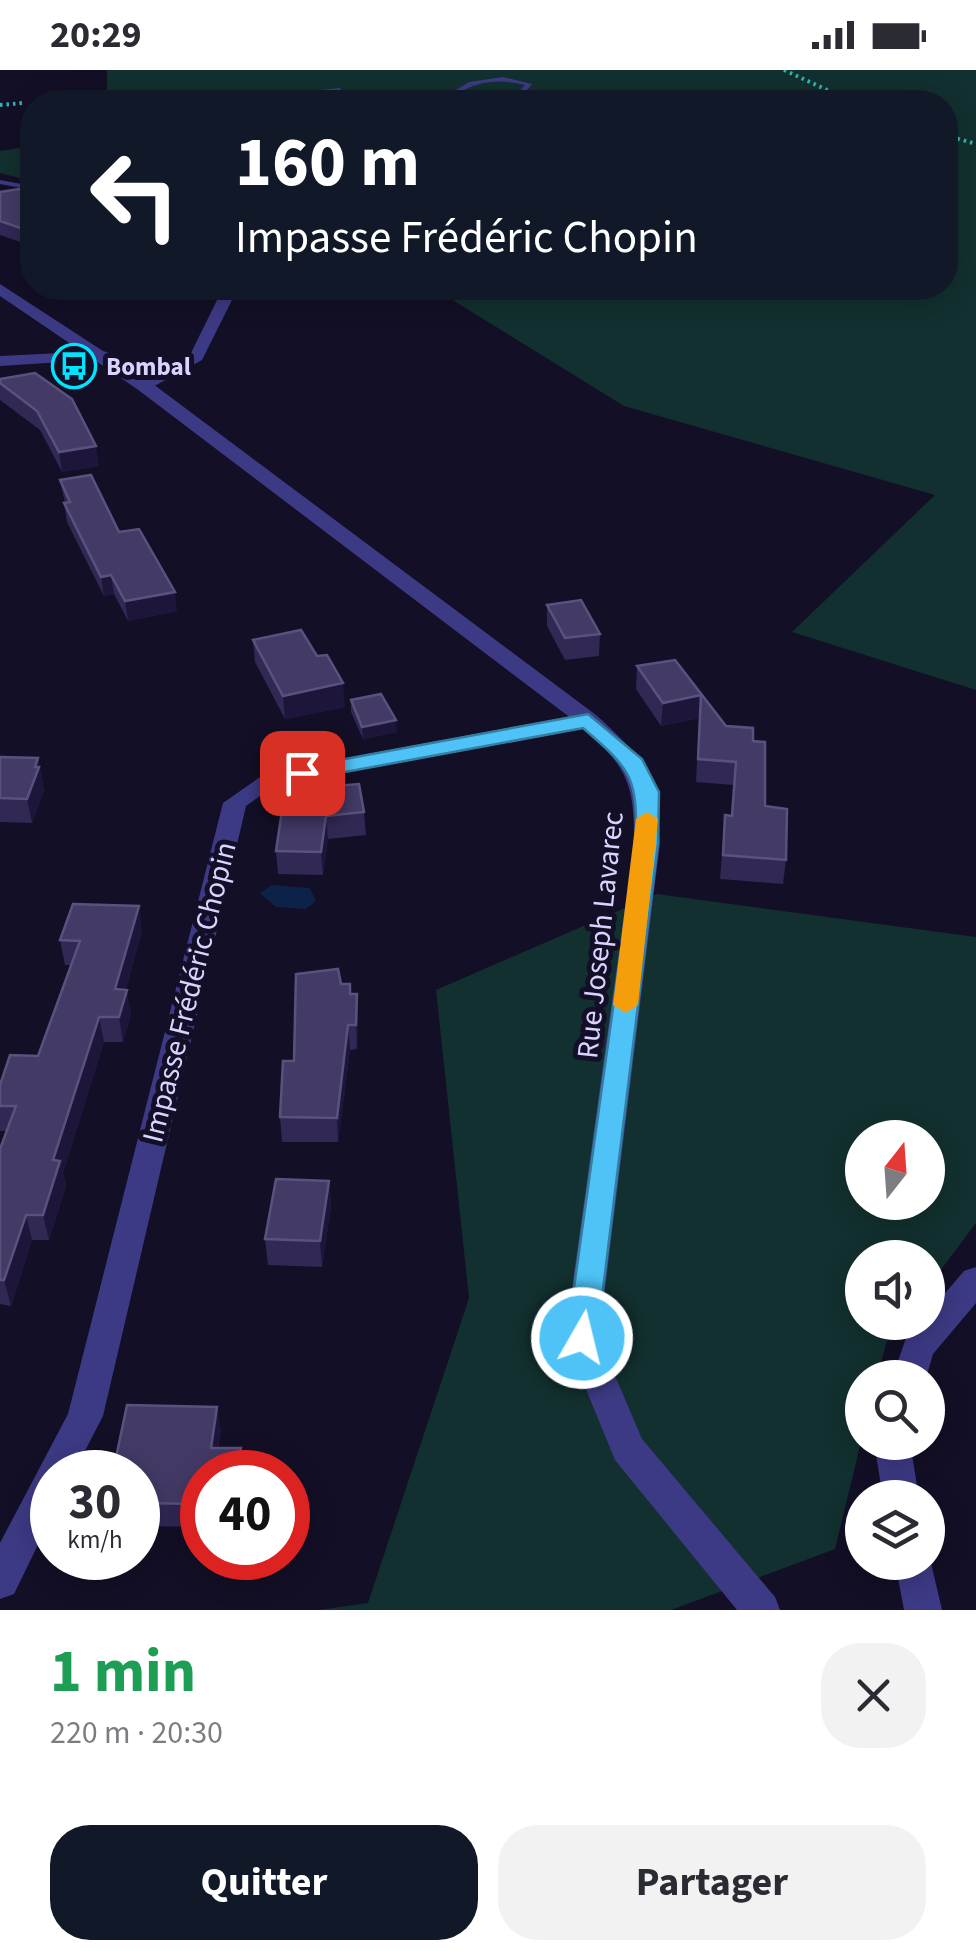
<!DOCTYPE html>
<html lang="fr">
<head>
<meta charset="utf-8">
<style>
	:root { --surface:#fff; --page:#f2f2f3; --text:#2b2b33; --muted:#7c7c81; --accent:#111827 }
	body { margin:0; font-family:"Source Sans 3",sans-serif; background:var(--page); color:var(--text); height:100vh; display:flex; flex-direction:column; font-size:38px; white-space:nowrap }
	* { box-sizing:border-box; margin:0 }
	p { font-size:32px; color:var(--muted) }
	.icon { flex:none; width:55px; height:55px; fill:none; stroke:currentColor; stroke-width:2; stroke-linecap:round; stroke-linejoin:round }
	.map { position:relative; height:1540px; overflow:hidden }
	.details { display:flex; flex-direction:column; background:var(--surface); flex:1 }
	.details>* { flex:none }
	.hud { position:absolute; left:20px; top:20px; width:938px; height:210px; border-radius:40px; box-shadow:0 5px 25px #0003; background:#111827; color:#fff; overflow:hidden }
	.needle { width:65px; rotate:17deg }
	.tools { position:absolute; left:845px; top:1050px; display:grid; gap:20px }
	.tools a { display:grid; place-items:center; width:100px; height:100px; border-radius:50%; background:var(--surface); box-shadow:0 5px 25px #0003; font-size:50px }
	.speed { position:absolute; left:30px; top:1380px; display:flex; gap:20px; font-size:50px; font-weight:700; text-align:center }
	.speed>* { display:grid; place-content:center; width:130px; height:130px; border-radius:50%; background:var(--surface); box-shadow:0 5px 25px #0003; line-height:1 }
	.speed small { font-size:25px; font-weight:400 }
	.speed .limit { border:15px solid #d22; background:#fff; color:#111 }
	.pin { position:absolute; display:grid; place-items:center; width:85px; height:85px; color:#fff; margin:-42px; border-radius:20px; box-shadow:0 5px 15px #0006 }
	.me { position:absolute; width:110px; margin:-55px; rotate:8deg; stroke-linejoin:round; filter:drop-shadow(0 0 8px #0008) }
	.turn { display:flex; align-items:center; gap:35px; height:210px; padding:0 50px; font-size:45px }
	.turn .icon { width:130px; height:130px; stroke-width:2.5 }
	.turn b { display:block; font-size:70px; line-height:85px }
	.round { display:grid; place-items:center; flex:none; width:105px; height:105px; border-radius:40px; background:var(--page) }
	.headline { display:flex; align-items:center; justify-content:space-between; height:170px; padding:0 50px }
	h1 { font-size:60px; font-weight:700; line-height:75px; color:#1e9e55 }
	.action { display:flex; gap:20px; margin-top:auto; padding:20px 50px }
	.action a { flex:1; height:115px; border-radius:40px; background:var(--accent); color:#fff; font-size:40px; font-weight:700; line-height:115px; text-align:center }
	.action a+a { background:var(--page); color:var(--text) }
	.status { display:flex; justify-content:space-between; align-items:center; height:70px; padding:0 50px; background:var(--surface); direction:ltr }
	.status svg { height:28px; fill:currentColor }
	.map>svg:first-child { display:block }
	.green { fill:#12302f; fill-rule:evenodd }
	.water { fill:#0c2248 }
	.lines { fill:none; stroke-linecap:round; stroke-linejoin:round }
	.path { stroke:#2fb8b0; stroke-width:4; stroke-dasharray:2.5 4; stroke-linecap:butt }
	.service { fill:#3d3a85; fill-rule:evenodd }
	.minor { fill:#3d3a85; fill-rule:evenodd }
	.tertiary { fill:#3d3a85; fill-rule:evenodd }
	.wall { fill:#312854 }
	.shaded-wall { fill:#1d163a }
	.building { fill:#433a66; stroke:#5a527e; stroke-width:2.5 }
	.route { fill:#4fc3f7; stroke:#337fa1; stroke-width:2.5 }
	.slow { fill:#f59e0b }
	.labels { text-anchor:middle; stroke-width:10; stroke-linejoin:round; paint-order:stroke }
	.far-poi-label { font-size:25px; font-weight:bold; fill:#d9d4ff; stroke:#130f26; text-anchor:start }
	.street-label { font-size:30px; fill:#d9d4ff; stroke:#130f26 }
</style>
</head>
<body>
<div class="status"><b>20:29</b><svg viewBox="0 0 49 12"><path d="M0 12V9h3v3zM5 12V6h3v6zM10 12V3h3v9zM15 12V0h3v12zM26 1h20v11H26zM47 4h2v5h-2z"/></svg></div>
<div class="map">
<svg width="976" height="1540" viewBox="0 0 976 1540">
	<rect width="100%" height="100%" fill="#130f26"/>
	<path class="green" d="M 107,0 L 976,0 L 976,620 L 792,562 L 935,425 L 624,336 L 433,218 L 945,218 L 945,32 L 107,32 Z
		M 32,76 L 32,111 L 0,103 L 0,81 Z
		M 657,824 L 976,867 L 976,1153 L 928,1217 L 928,1188 L 862,1188 L 862,1252 L 900,1253 L 887,1271 L 877,1307 L 862,1308 L 862,1368 L 835,1479 L 671,1540 L 319,1540 L 368,1533 L 469,1228 L 436,920 ZM 862,1068 L 928,1068 L 928,1132 L 862,1132 Z"/>
	<path class="water" d="M 272,815 L 310,818 L 316,831 L 306,839 L 276,837 L 260,823 Z"/>
	<g class="lines">
		<path class="path" d="M 784,0 L 853,32
			M 0,35 L 23,33
			M 945,65 L 976,74"/>
		<path class="service" d="M 503,7 L 532,14 C 519,30 514,34 492,32 L 515,26 L 525,15 C 501,9 480,10 459,23 C 450,28 447,32 436,32 L 469,12 Z
			M 340,18 L 342,21 L 266,32 L 289,23 Z
			M 0,110 L 32,116 L 32,120 L 0,114 Z"/>
		<path class="minor" d="M 223,218 L 238,218 L 202,290 L 149,319 L 137,319 L 137,311 L 191,283 Z
			M 103,281 L 109,283 L 109,289 L 0,296 L 0,286 Z
			M 588,643 L 599,650 L 596,655 L 274,716 L 246,736 L 103,1346 L 74,1402 L 52,1402 L 52,1446 L 14,1524 L 0,1529 L 0,1473 L 68,1344 L 223,733 L 266,703 Z
			M 976,1197 L 976,1233 L 933,1284 L 926,1308 L 892,1308 L 906,1268 L 919,1252 L 928,1252 L 928,1243 L 964,1201 Z
			M 874,1372 L 910,1372 L 919,1428 L 883,1428 Z
			M 928,1480 L 942,1540 L 904,1540 L 895,1492 L 928,1492 Z"/>
		<path class="tertiary" d="M 0,214 L 149,311 L 596,645 C 644,688 659,708 660,773 L 599,1268 L 642,1369 L 775,1527 L 780,1540 L 737,1540 L 615,1390 L 565,1268 L 634,773 C 635,711 625,695 580,655 L 137,319 L 0,226 Z"/>
	</g>
	<path class="wall" d="M 32,118 L 32,176 L 0,165 L 0,122 Z
		M 35,303 L 99,396 L 62,402 L 40,360 L 0,330 L 0,309 Z
		M 60,410 L 119,462 L 177,541 L 128,551 L 114,524 L 104,526 L 67,452 L 64,433 L 65,433 Z
		M 547,535 L 600,564 L 599,586 L 565,590 L 547,556 Z
		M 253,570 L 345,637 L 285,649 L 255,592 Z
		M 637,596 L 726,656 L 753,671 L 765,736 L 786,790 L 783,814 L 720,809 L 725,745 L 731,746 L 733,715 L 696,712 L 699,648 L 661,656 L 636,619 Z
		M 351,630 L 397,662 L 363,669 L 351,642 Z
		M 0,687 L 38,688 L 44,720 L 32,753 L 0,752 Z
		M 359,714 L 364,742 L 366,765 L 328,769 L 323,805 L 278,804 L 276,781 Z
		M 142,861 L 126,919 L 131,944 L 123,972 L 104,972 L 63,1103 L 66,1116 L 49,1170 L 32,1170 L 11,1236 L 0,1234 L 0,1236 L 0,1079 L 7,1061 L 0,1061 L 0,1036 L 38,986 L 71,895 L 65,895 L 60,870 Z
		M 341,914 L 350,914 L 351,924 L 357,924 L 358,948 L 357,979 L 350,980 L 338,1072 L 282,1072 L 280,1047 L 294,991 Z
		M 329,1111 L 331,1137 L 322,1197 L 268,1195 L 265,1169 Z
		M 221,1360 L 218,1378 L 241,1378 L 245,1402 L 202,1402 L 202,1457 L 138,1456 L 138,1402 Z"/>
	<path class="shaded-wall" d="M 96,376 L 99,396 L 62,402 L 59,382 Z
		M 111,505 L 114,524 L 104,526 L 101,507 Z
		M 175,522 L 177,541 L 128,551 L 125,531 Z
		M 343,613 L 345,637 L 285,649 L 283,626 Z
		M 701,625 L 699,648 L 661,656 L 663,633 Z
		M 396,650 L 397,662 L 363,669 L 362,657 Z
		M 38,688 L 44,720 L 32,753 L 27,729 Z
		M 326,746 L 328,769 L 323,805 L 321,782 Z
		M 139,836 L 142,861 L 119,944 L 115,919 Z
		M 127,920 L 131,944 L 123,972 L 119,947 Z
		M 357,924 L 358,948 L 357,979 L 356,955 Z
		M 99,947 L 104,972 L 63,1103 L 66,1116 L 49,1170 L 43,1145 L 53,1090 Z
		M 348,955 L 350,980 L 338,1072 L 337,1048 Z
		M 329,1111 L 331,1137 L 322,1197 L 320,1171 Z
		M 26,1145 L 32,1170 L 11,1236 L 4,1210 Z
		M 217,1337 L 221,1360 L 214,1401 L 211,1378 Z
		M 241,1378 L 245,1402 L 237,1402 Z"/>
	<path class="building" d="M 32,117 L 32,162 L 0,151 L 0,122 Z
		M 35,303 L 72,329 L 96,376 L 59,382 L 37,341 L 0,313 L 0,309 Z
		M 91,405 L 119,462 L 139,459 L 175,522 L 125,531 L 111,505 L 101,507 L 64,433 L 70,432 L 60,410 Z
		M 581,530 L 600,564 L 565,568 L 547,535 Z
		M 301,560 L 317,586 L 327,585 L 343,613 L 283,626 L 253,570 Z
		M 675,590 L 726,656 L 753,658 L 753,671 L 765,672 L 765,736 L 787,739 L 786,790 L 723,785 L 725,745 L 732,746 L 736,692 L 698,689 L 701,625 L 663,633 L 637,596 Z
		M 381,624 L 396,650 L 362,657 L 351,630 Z
		M 0,687 L 38,688 L 35,697 L 39,697 L 27,729 L 0,728 Z
		M 359,714 L 364,742 L 326,746 L 321,782 L 276,781 L 285,720 Z
		M 73,834 L 139,836 L 115,919 L 127,920 L 119,947 L 99,947 L 53,1090 L 60,1091 L 43,1145 L 26,1145 L 4,1210 L 0,1210 L 0,1079 L 16,1036 L 0,1036 L 0,1015 L 10,985 L 38,986 L 80,871 L 60,870 Z
		M 338,899 L 341,914 L 350,914 L 350,924 L 357,924 L 356,955 L 348,955 L 337,1048 L 280,1047 L 283,991 L 294,991 L 296,904 Z
		M 276,1109 L 329,1111 L 320,1171 L 265,1169 Z
		M 127,1335 L 217,1337 L 211,1378 L 241,1378 L 237,1402 L 202,1402 L 202,1434 L 138,1433 L 138,1402 L 113,1402 Z"/>
	<path class="route" d="M 588,644 L 642,689 L 659,722 L 658,773 L 597,1268 L 593,1277 L 582,1281 L 571,1277 L 567,1268 L 636,773 C 637,707 633,701 583,658 L 302,710 L 291,703 L 302,697 Z"/>
	<path class="slow" d="M 647,742 L 658,749 L 638,935 L 626,943 L 613,935 L 636,749 Z"/>
	<defs>
		<symbol id="bus-ring" viewBox="-11 -11 22 22"><circle r="9.5" fill="#130f26" stroke="#00e5ff" stroke-width="1.5"/><path d="M-5-6H5V4H4V6H2V4H-2V6H-4V4H-5ZM-3.5-4V0h7V-4ZM-3.5 1.2v1.5H-2V1.2ZM2 1.2v1.5H3.5V1.2Z" fill="#00e5ff"/></symbol>
	</defs>
	<g fill-rule="evenodd">
		<use href="#bus-ring" x="49" y="271" width="50" height="50"/>
	</g>
	<g class="labels">
		<g class="far-poi-label">
			<text x="106" y="305">Bombal</text>
		</g>
		<g class="street-label">
			<text transform="translate(600 865) rotate(-84)" y="10">Rue Joseph Lavarec</text>
			<text transform="translate(189 922) rotate(-76)" y="10">Impasse Frédéric Chopin</text>
		</g>
	</g>
</svg>
<div class="tools">
<a><svg class="needle" viewBox="-14 -14 28 28"><path d="M0-13l5 13h-10z" fill="#e53935"/><path d="M0 13l5-13h-10z" fill="#7c7c81"/></svg></a>
<a><svg class="icon" aria-label="sound" viewBox="0 0 24 24"><path d="M4 9h4l5-4v14l-5-4H4zM17 9q2 3 0 6"/></svg></a>
<a><svg class="icon" aria-label="search" viewBox="0 0 24 24"><circle cx="10" cy="10" r="6"/><path d="M15 15l6 6"/></svg></a>
<a><svg class="icon" aria-label="layers" viewBox="0 0 24 24"><path d="M12 4l9 5-9 5-9-5zM3 14l9 5 9-5"/></svg></a>
</div>
<div class="speed"><div>30<small>km/h</small></div><div class="limit">40</div></div>
<div class="pin" style="left:302px;top:703px;background:#d93025"><svg class="icon" aria-label="arrive" viewBox="0 0 24 24"><path d="M6 21V4h12l-3 4 3 4H6"/></svg></div>
<svg class="me" style="left:582px;top:1268px" viewBox="-20 -20 40 40"><circle r="17" fill="#4fc3f7" stroke="#fff" stroke-width="3"/><path d="M0-11L8 9 0 5-8 9z" fill="#fff"/></svg>
<div class="hud">
<div class="turn"><svg class="icon" aria-label="left" viewBox="0 0 24 24"><path d="M17 20v-9H6M10 6l-5 5 5 5"/></svg><div><b>160 m</b>Impasse Frédéric Chopin</div></div>
</div>
</div>
<section class="details">
<div class="headline"><div><h1>1 min</h1><p>220 m · 20:30</p></div><a class="round"><svg class="icon" aria-label="close" viewBox="0 0 24 24"><path d="M6 6l12 12M18 6L6 18"/></svg></a></div>
<div class="action"><a>Quitter</a><a>Partager</a></div>
</section>
</body>
</html>
